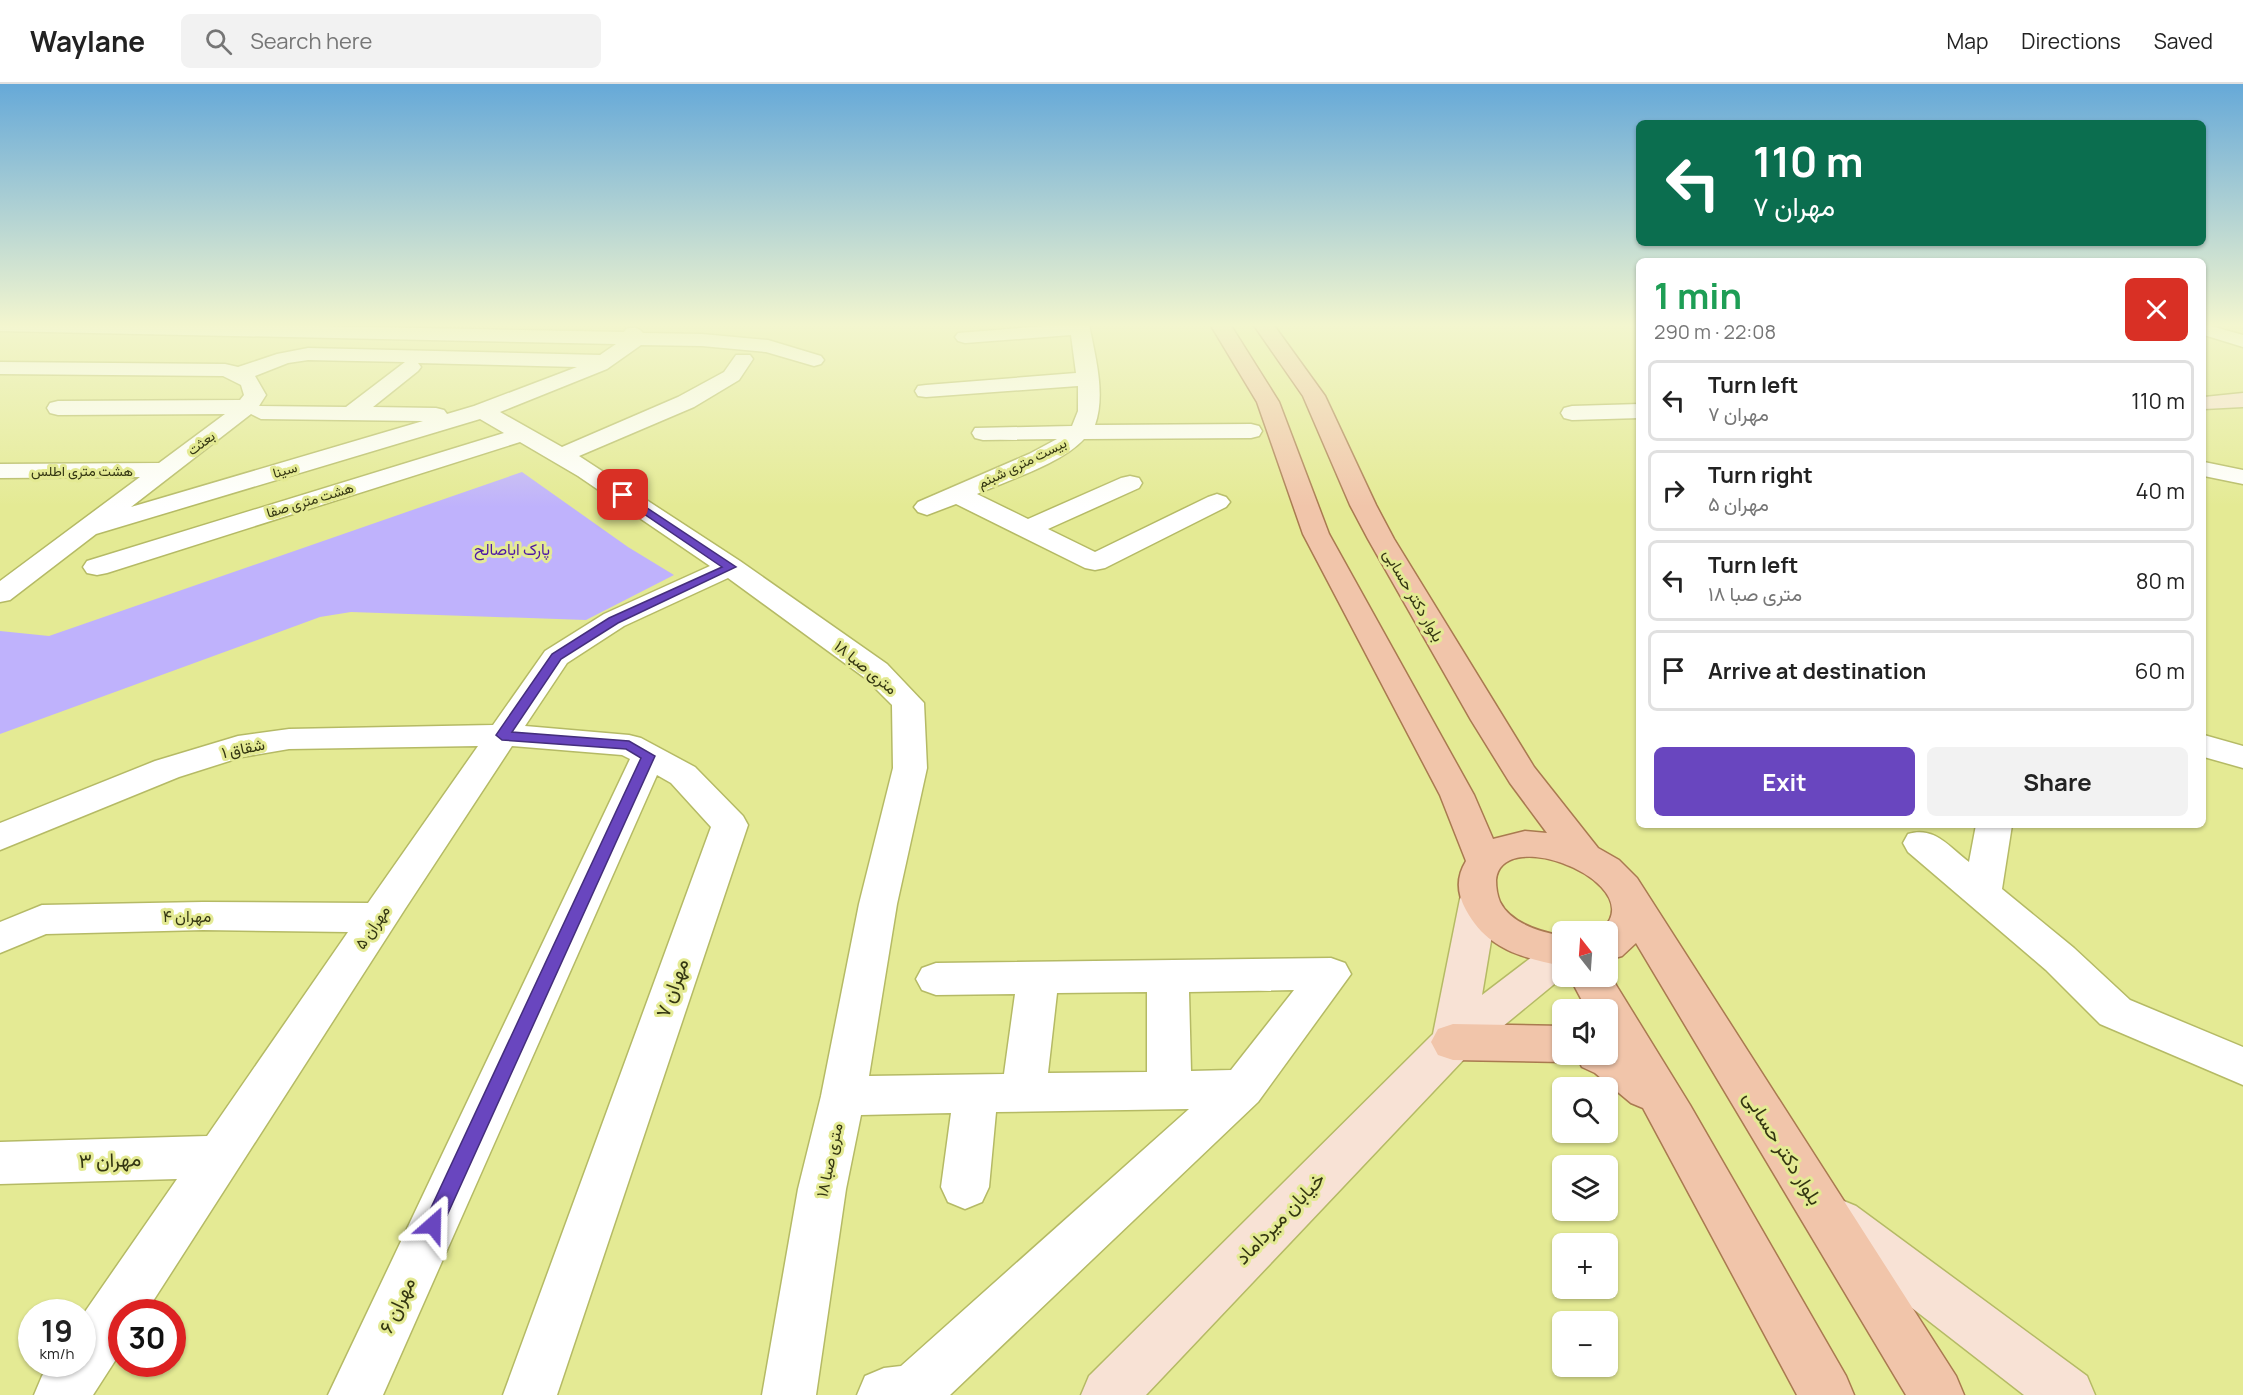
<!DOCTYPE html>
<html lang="en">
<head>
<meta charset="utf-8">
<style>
	:root { --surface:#fff; --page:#f2f2f2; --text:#222; --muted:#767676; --line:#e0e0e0; --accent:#6946bf }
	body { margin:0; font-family:Manrope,Vazirmatn,sans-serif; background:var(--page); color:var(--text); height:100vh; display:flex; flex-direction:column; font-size:22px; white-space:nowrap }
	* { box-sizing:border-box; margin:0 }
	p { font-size:20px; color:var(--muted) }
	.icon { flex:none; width:33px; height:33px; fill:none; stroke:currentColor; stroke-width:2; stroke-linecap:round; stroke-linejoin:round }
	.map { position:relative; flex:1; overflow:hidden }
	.sheet { position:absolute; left:1636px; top:174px; width:570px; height:570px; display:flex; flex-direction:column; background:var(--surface); border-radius:9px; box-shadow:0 2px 4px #0004 }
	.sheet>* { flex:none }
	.top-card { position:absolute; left:1636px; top:36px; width:570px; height:126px; border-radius:9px; box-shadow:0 2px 4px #0004; background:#0b6e4f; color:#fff; overflow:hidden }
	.needle { width:39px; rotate:343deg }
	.tools { position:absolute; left:1552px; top:837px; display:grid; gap:12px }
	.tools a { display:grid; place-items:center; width:66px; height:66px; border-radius:9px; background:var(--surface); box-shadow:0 2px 4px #0004; font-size:30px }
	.speed { position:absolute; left:18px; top:1215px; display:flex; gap:12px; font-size:30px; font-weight:700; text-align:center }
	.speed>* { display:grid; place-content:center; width:78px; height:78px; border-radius:50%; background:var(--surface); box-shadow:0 2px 4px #0004; line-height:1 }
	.speed small { font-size:15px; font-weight:400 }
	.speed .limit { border:9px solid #d22; background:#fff; color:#111 }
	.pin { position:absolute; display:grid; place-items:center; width:51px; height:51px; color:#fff; margin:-26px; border-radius:12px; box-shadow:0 3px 9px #0006 }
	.me { position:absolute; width:66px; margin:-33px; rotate:25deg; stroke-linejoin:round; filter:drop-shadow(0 0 4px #0008) }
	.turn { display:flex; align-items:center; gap:21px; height:126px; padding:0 18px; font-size:27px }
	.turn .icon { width:78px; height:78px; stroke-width:2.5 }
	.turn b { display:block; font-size:42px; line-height:51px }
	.round { display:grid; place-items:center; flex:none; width:63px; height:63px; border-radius:9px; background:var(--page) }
	.overview { display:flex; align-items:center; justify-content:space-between; height:102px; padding:0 18px }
	h1 { font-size:36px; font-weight:700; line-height:45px; color:#1e9e55 }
	.button { display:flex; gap:12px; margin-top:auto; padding:12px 18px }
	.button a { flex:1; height:69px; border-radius:9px; background:var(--accent); color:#fff; font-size:24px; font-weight:700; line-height:69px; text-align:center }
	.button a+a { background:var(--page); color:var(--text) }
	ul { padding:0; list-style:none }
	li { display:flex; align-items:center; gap:18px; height:81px; margin:0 12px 9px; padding:0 6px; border:3px solid var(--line); border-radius:9px }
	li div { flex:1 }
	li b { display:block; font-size:22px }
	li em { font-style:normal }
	header { display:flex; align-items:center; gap:36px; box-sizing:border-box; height:84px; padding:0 30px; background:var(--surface); border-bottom:2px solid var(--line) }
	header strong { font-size:28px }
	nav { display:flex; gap:33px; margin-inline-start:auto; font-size:21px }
	.search { width:420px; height:54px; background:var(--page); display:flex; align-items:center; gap:15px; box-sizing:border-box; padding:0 21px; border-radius:9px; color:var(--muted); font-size:22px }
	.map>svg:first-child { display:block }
	.green { fill:#bfb2fc }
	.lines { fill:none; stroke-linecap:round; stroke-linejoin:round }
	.street-casing { stroke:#b5ba65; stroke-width:3 }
	.secondary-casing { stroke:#b5ba65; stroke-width:3 }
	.primary-casing { stroke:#a97a50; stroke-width:3 }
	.street { fill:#fff; fill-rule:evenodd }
	.secondary { fill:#f8e2d5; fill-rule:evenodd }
	.primary { fill:#f1c5aa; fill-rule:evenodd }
	.route { fill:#6946bf; stroke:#442e7c; stroke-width:1.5 }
	.labels { text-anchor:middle; stroke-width:6; stroke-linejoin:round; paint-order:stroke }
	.far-street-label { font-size:14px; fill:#343612; stroke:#e4ea94 }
	.park-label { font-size:16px; fill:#4e18a4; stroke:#e4ea94 }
	.street-label { font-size:16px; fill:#343612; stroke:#e4ea94 }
	.near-street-label { font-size:20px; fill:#343612; stroke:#e4ea94 }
</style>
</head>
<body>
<header>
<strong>Waylane</strong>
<div class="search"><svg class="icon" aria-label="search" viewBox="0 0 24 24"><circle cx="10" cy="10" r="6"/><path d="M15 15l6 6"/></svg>Search here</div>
<nav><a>Map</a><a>Directions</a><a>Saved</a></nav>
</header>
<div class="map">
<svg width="2243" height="1311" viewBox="0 0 2243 1311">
	<rect width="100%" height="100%" fill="#e4ea94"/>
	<path class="green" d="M 522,388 L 628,463 L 674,491 L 586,536 L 351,528 L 320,533 L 0,650 L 0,547 L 49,552 Z"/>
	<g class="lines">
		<defs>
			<path id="street" d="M 0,240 L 221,240 L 624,248 L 626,245 C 633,243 638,243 643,249 L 702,250 L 768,256 L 821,272 L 824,276 L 821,280 L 814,282 L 766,268 L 702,262 L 641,261 L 607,285 L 500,328 L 562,363 L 678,313 L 724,288 L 736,271 L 750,271 L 753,275 L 739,296 L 694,323 L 579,372 L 740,477 L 887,580 L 924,619 L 927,684 L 897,820 L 869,992 L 1004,990 L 1015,910 L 936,911 L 922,906 L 916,895 L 922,884 L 936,879 L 1331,874 L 1345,879 L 1351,890 L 1258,1018 L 950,1311 L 857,1311 L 865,1292 L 884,1284 L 901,1282 L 1189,1025 L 996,1028 L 989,1103 L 982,1118 L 965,1125 L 948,1118 L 941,1103 L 951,1029 L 861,1031 L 846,1105 L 816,1311 L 762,1311 L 798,1105 L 821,1012 L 859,820 L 893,684 L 892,621 L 865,594 L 728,494 L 624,542 L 567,579 L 525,642 L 629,651 L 641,654 L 695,683 L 743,732 L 748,741 L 557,1311 L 503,1311 L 711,743 L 671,699 L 657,691 L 383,1311 L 328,1311 L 630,675 L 622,671 L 512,662 L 405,825 L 146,1228 L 122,1228 L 122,1266 L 93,1311 L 34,1311 L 42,1292 L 50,1280 L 82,1280 L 82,1232 L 177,1095 L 0,1100 L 0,1058 L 207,1052 L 348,848 L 203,846 L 46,850 L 0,869 L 0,838 L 42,821 L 203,818 L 368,819 L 478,662 L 289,665 L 242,673 L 179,693 L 0,766 L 0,739 L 155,677 L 238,652 L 289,645 L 493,641 L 545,567 L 604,530 L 710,482 L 578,392 L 520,358 L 107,489 L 97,491 L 87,489 L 83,483 L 87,477 L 504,349 L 480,335 L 96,450 L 10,516 L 0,518 L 0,497 L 140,393 L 0,394 L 0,380 L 159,379 L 225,330 L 58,331 L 50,329 L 47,324 L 50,319 L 58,317 L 240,316 L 244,311 L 241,301 L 223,292 L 0,290 L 0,278 L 225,280 L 238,283 L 277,270 L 308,264 L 600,271 L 616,260 L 0,247 ZM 308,276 L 405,278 L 346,323 L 259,322 L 266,311 L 255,292 L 288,279 ZM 418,279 L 577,283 L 474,322 L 447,330 L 444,326 L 436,324 L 373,323 L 418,287 L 421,283 ZM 251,330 L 261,335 L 423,337 L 131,423 ZM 1294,906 L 1231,986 L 1191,987 L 1189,908 ZM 1147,908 L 1147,988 L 1048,989 L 1057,909 Z
				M 1069,240 L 1089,240 C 1095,272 1106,310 1095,341 L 1251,340 L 1259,342 L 1262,347 L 1259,352 L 1251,354 L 1084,355 C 1061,380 1008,396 977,410 L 1028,435 L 1121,394 L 1130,392 L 1139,394 L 1142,399 L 1139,404 L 1048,445 L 1095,468 L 1208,413 L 1217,410 L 1226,413 L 1230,418 L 1226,423 L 1105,484 L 1095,486 L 1085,484 L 956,420 L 927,431 L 918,428 L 914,423 L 918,418 L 1029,370 L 1057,355 L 983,356 L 975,354 L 972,349 L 975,344 L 1072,342 L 1078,327 L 1078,302 L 926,313 L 918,312 L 915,307 L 918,302 L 926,301 L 1076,289 L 1071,251 L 965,259 L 958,257 L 955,253 L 958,249 Z
				M 2204,240 L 2243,251 L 2243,263 L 2204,251 Z
				M 1640,320 L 1640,334 L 1572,336 L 1564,334 L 1561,329 L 1564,324 L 1572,322 Z
				M 2204,378 L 2243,386 L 2243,400 L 2204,392 Z
				M 2204,651 L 2243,662 L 2243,684 L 2204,673 Z
				M 1976,741 L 2012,741 L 2002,805 L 2074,864 L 2130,916 L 2243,963 L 2243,1001 L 2100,940 L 2046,886 L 1908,768 L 1903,759 L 1908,750 C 1935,742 1949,763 1969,778 Z"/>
			<path id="secondary" d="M 2243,309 L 2243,323 L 2204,325 L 2204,313 Z
				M 1479,801 L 1493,805 L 1498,815 L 1482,911 L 1549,860 L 1563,856 L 1564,892 L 1468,971 L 1146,1311 L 1081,1311 L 1089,1292 L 1433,950 L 1460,815 L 1465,805 Z
				M 1839,1115 L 1856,1122 L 2087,1292 L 2095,1311 L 2024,1311 L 1822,1154 L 1814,1138 L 1822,1122 Z"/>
			<path id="primary" d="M 1210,240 L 1230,240 L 1279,318 L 1329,450 L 1474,711 L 1493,755 L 1525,747 L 1547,749 L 1510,699 L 1471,636 L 1368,455 L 1350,421 L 1303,312 L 1253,240 L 1273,240 L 1325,312 L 1376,421 L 1394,455 L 1534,683 L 1598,764 L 1619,776 L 1637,794 L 1956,1292 L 1964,1311 L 1906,1311 L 1636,859 L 1622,872 L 1608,876 L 1608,848 L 1597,848 C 1601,844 1608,840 1610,835 C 1630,791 1501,743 1496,796 C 1496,803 1497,811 1500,818 C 1511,840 1541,848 1563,852 L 1563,882 C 1522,874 1487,865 1466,826 C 1457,810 1456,793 1466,777 L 1440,711 L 1303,450 L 1257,318 Z
				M 1608,888 L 1690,1021 L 1846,1292 L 1854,1311 L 1797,1311 L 1643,1024 L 1631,1019 L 1595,989 L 1582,983 L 1577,973 L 1563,978 L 1453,976 L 1438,971 L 1431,958 L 1438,945 L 1453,940 L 1563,942 L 1563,970 L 1608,970 L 1608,926 L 1587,926 L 1569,892 L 1608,892 Z"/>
		</defs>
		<use href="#street" class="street-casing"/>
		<use href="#secondary" class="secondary-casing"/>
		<use href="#primary" class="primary-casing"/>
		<use href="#street" class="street"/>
		<use href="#secondary" class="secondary"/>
		<use href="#primary" class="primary"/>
	</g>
	<linearGradient id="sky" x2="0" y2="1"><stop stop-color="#66a9d8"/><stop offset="0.57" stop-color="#f3f6cf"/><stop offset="1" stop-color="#f3f6cf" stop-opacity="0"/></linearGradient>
	<rect width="2243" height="423" fill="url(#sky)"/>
	<path class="route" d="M 623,408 L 736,483 L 618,539 L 561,575 L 512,648 L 629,657 L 655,672 L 440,1147 L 433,1150 L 426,1147 L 423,1141 L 641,674 L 626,665 L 502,656 L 496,651 L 552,570 L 609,534 L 722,483 L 619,413 L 619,409 Z"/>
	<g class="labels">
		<g class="far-street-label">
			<text transform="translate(201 359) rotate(-37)" y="5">بعثت</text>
			<text transform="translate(1022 379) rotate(-26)" y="5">بیست متری شبنم</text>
			<text transform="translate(285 386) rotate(-16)" y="5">سینا</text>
			<text x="82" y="392">هشت متری اطلس</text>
			<text transform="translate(310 416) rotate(-17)" y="5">هشت متری صفا</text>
		</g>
		<g class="park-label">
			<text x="512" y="471">پارک اباصالح</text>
		</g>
		<g class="street-label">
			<text transform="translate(1414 511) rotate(60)" y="6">بلوار دکتر حسابی</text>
			<text transform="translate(866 583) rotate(39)" y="6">متری صبا ۱۸</text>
			<text transform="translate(243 664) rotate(-12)" y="6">شقاق ۱</text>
			<text x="187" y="838">مهران ۴</text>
			<text transform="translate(372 843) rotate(-56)" y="6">مهران ۵</text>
			<text transform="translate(829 1076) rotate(-78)" y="6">متری صبا ۱۸</text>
		</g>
		<g class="near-street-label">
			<text transform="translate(672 904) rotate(-70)" y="7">مهران ۷</text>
			<text transform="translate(1783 1064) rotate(58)" y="7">بلوار دکتر حسابی</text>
			<text transform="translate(110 1076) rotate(-2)" y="7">مهران ۳</text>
			<text transform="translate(1280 1134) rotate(-46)" y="7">خیابان میرداماد</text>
			<text transform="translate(397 1221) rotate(-65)" y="7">مهران ۶</text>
		</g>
	</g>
</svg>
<div class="tools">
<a><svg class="needle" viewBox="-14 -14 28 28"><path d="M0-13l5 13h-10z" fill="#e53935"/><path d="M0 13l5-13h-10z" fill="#767676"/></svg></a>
<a><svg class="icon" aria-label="sound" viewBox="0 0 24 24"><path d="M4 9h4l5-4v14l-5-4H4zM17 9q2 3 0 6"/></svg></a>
<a><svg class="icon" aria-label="search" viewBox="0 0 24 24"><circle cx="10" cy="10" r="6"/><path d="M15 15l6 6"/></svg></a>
<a><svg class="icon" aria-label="layers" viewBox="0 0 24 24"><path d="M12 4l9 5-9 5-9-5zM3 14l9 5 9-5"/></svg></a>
<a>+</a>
<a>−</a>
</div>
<div class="speed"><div>19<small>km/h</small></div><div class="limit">30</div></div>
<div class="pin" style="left:623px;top:411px;background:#d93025"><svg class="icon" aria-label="arrive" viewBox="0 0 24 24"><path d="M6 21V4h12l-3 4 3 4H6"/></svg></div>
<svg class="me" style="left:433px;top:1141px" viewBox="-20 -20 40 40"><path d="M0-17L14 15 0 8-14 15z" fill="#6946bf" stroke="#fff" stroke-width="4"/></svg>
<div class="top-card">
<div class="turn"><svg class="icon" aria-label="left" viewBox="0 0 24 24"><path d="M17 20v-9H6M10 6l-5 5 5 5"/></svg><div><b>110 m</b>مهران ۷</div></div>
</div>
<section class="sheet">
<div class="overview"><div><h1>1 min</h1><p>290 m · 22:08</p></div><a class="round" style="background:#d93025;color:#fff"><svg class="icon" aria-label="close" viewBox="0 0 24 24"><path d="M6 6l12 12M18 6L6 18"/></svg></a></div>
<ul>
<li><svg class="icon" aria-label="left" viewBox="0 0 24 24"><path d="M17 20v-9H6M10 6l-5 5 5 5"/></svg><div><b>Turn left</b><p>مهران ۷</p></div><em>110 m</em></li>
<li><svg class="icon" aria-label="right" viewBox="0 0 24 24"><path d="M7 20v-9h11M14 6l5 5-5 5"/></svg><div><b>Turn right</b><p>مهران ۵</p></div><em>40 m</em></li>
<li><svg class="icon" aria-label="left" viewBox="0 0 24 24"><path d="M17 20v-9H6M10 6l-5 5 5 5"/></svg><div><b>Turn left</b><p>متری صبا ۱۸</p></div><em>80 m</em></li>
<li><svg class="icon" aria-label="arrive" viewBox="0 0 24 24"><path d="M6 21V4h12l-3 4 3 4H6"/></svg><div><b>Arrive at destination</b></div><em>60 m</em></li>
</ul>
<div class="button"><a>Exit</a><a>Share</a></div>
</section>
</div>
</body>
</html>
